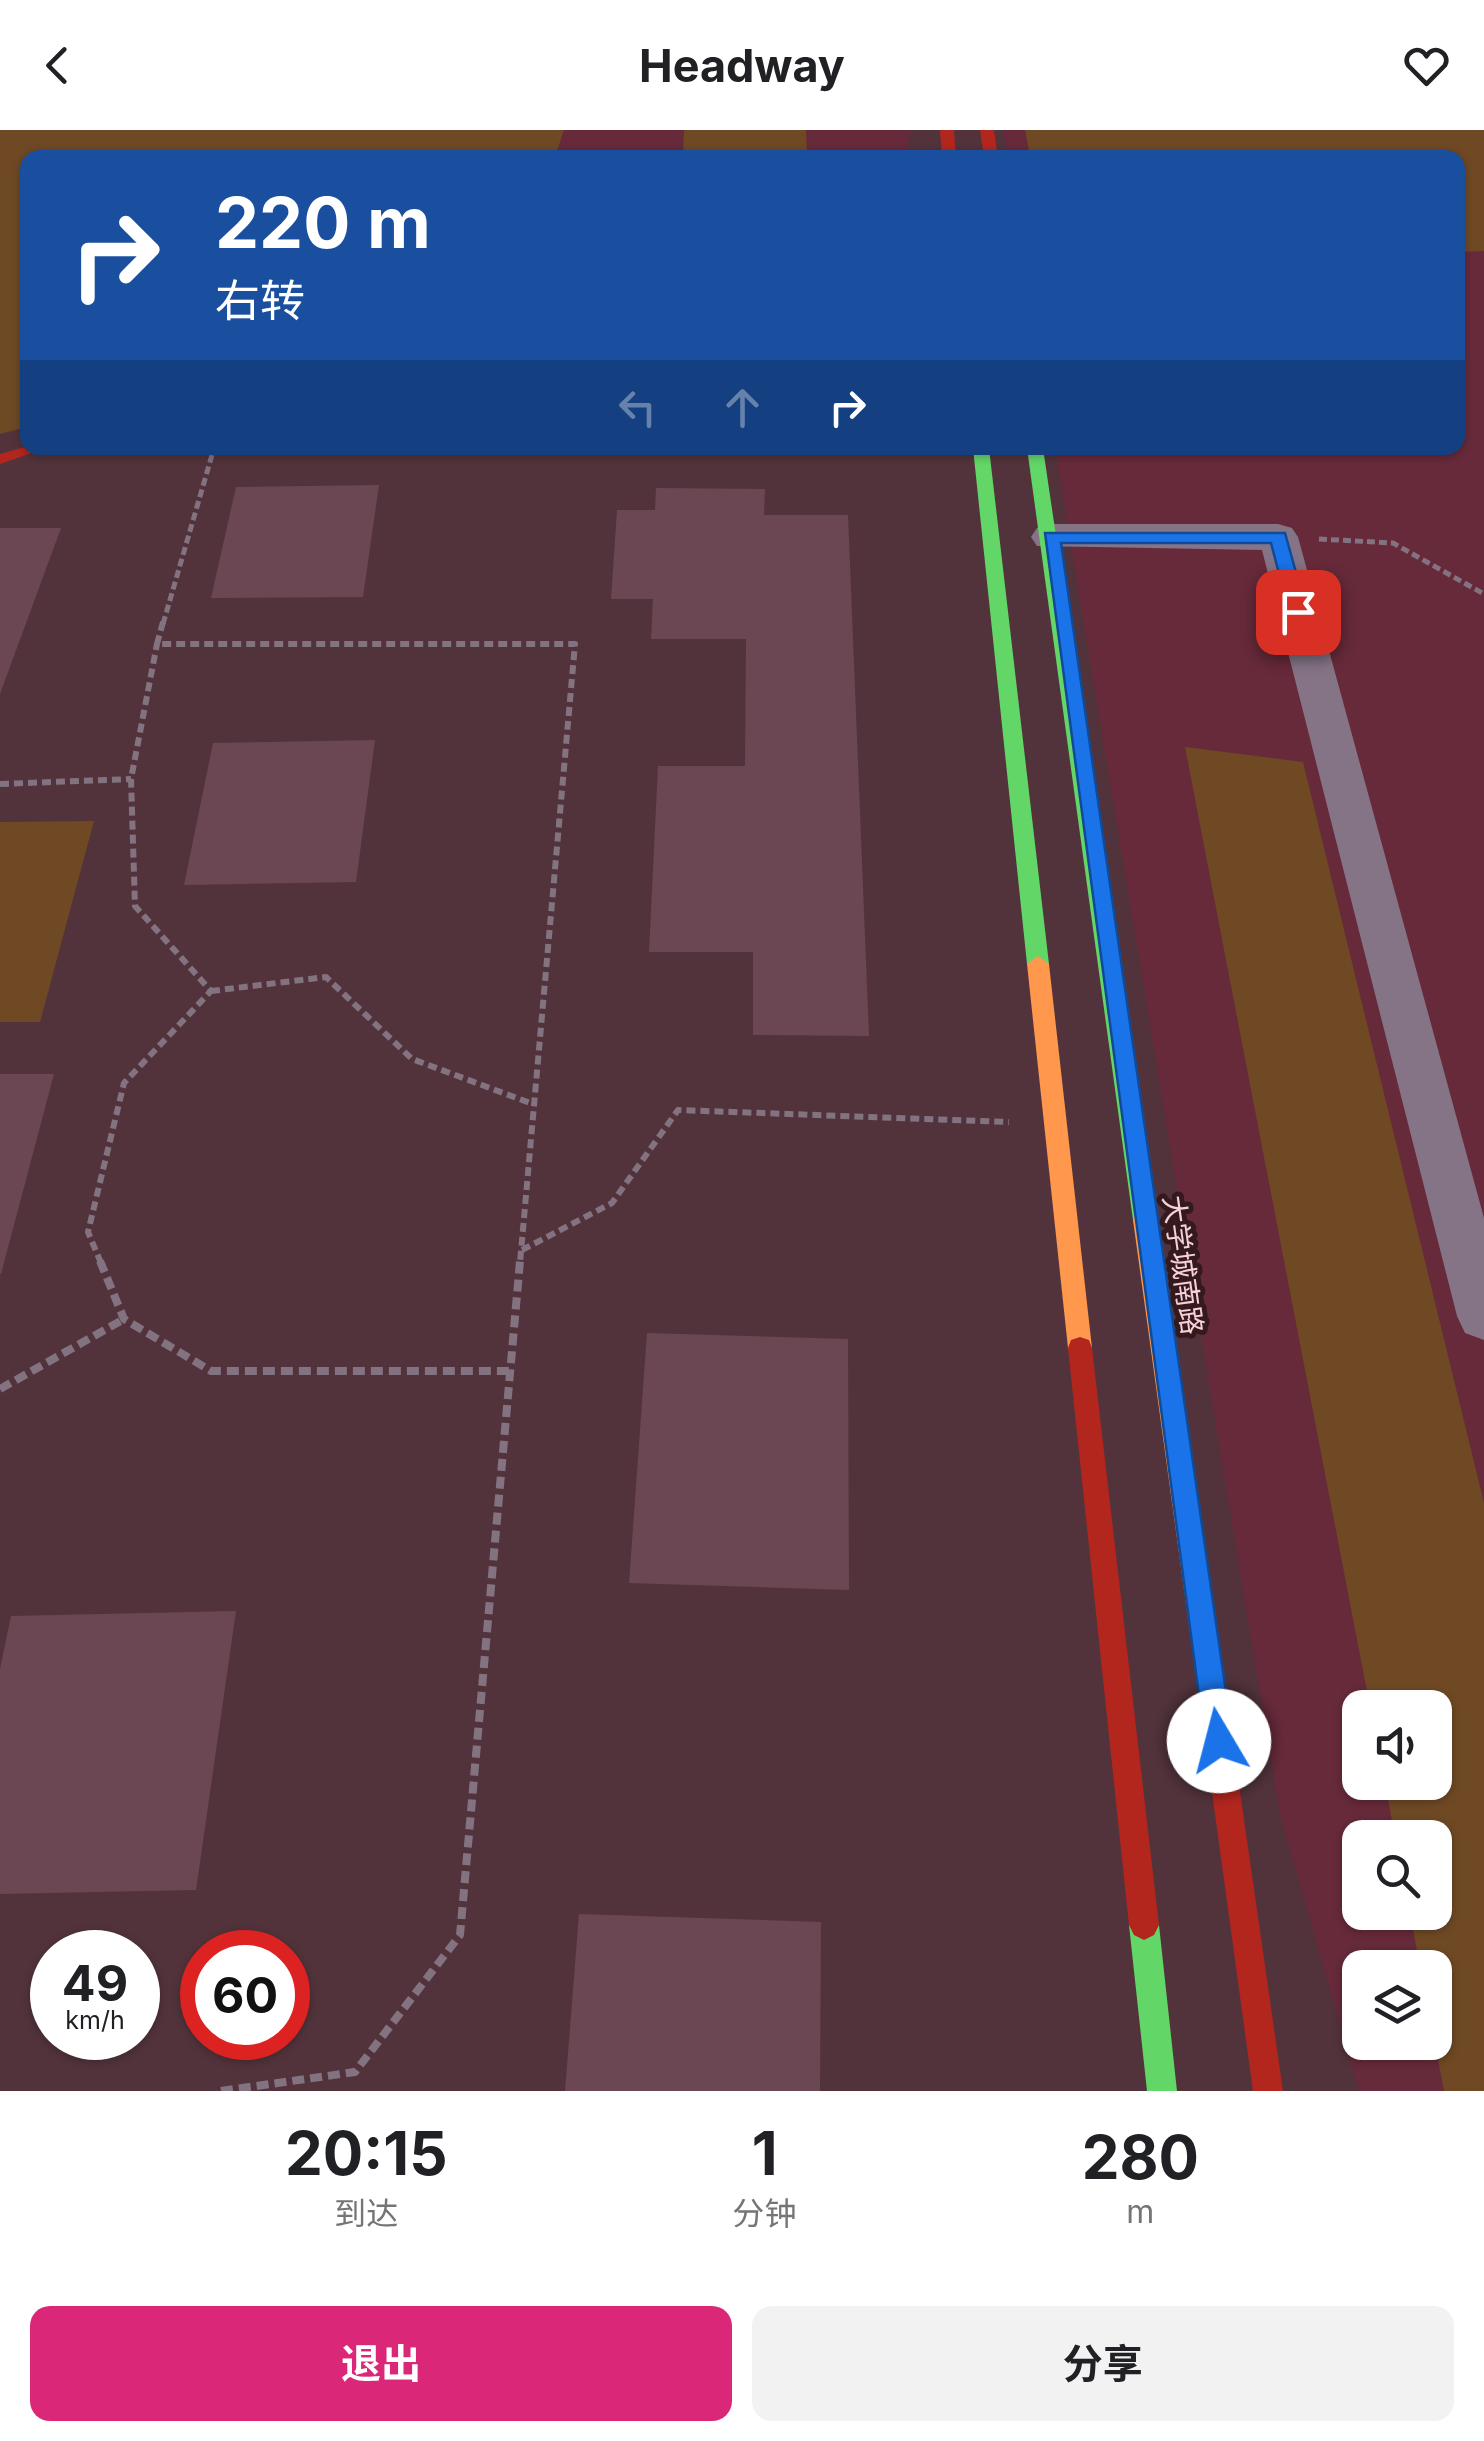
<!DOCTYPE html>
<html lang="zh">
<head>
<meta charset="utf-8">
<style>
	:root { --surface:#fff; --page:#f2f2f2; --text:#202124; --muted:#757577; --accent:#db2777 }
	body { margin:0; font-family:Inter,"Noto Sans SC",sans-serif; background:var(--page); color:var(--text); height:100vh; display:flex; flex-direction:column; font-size:38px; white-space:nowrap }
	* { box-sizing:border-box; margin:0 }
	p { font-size:32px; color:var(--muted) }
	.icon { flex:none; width:55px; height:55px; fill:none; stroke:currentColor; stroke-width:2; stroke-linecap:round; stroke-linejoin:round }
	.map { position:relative; height:1961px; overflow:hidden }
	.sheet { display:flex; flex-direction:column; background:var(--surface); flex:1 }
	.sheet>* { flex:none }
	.guide { position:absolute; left:20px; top:20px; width:1445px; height:305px; border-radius:20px; box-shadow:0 2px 8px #0004; background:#1a4fa0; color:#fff; overflow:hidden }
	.tools { position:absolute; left:1342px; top:1560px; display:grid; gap:20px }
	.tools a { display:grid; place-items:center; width:110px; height:110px; border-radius:20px; background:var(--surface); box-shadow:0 2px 8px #0004; font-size:50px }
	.speed { position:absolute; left:30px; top:1800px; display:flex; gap:20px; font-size:50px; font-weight:700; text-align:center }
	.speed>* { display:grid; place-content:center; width:130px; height:130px; border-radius:50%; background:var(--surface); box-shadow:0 2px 8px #0004; line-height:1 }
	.speed small { font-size:25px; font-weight:400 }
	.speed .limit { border:15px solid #d22; background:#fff; color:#111 }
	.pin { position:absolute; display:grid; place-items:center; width:85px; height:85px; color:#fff; margin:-42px; border-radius:20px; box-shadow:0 5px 15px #0006 }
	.me { position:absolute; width:110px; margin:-55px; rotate:352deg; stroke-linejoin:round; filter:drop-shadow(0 0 8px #0008) }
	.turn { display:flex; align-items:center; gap:35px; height:210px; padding:0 30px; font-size:45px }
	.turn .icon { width:130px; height:130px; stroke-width:2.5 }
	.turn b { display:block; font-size:70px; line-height:85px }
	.lanes { display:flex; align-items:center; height:95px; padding:0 30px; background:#0003; justify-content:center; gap:50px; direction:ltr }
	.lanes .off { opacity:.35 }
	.eta { display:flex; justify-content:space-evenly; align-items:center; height:170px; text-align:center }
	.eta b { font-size:60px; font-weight:700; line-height:70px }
	.action { display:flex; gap:20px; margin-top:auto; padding:20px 30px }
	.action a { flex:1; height:115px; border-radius:20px; background:var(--accent); color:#fff; font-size:40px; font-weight:700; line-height:115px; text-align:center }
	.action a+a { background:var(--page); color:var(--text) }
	header { display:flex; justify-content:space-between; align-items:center; height:130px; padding:0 30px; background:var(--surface); font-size:45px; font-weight:700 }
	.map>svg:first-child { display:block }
	.built { fill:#672a3a; fill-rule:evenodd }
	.green { fill:#6f4924 }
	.building { fill:#6b4753 }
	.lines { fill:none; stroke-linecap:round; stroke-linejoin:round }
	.path-far2 { stroke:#837381; stroke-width:5; stroke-dasharray:8 4; stroke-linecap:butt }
	.path-far1 { stroke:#837381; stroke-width:6; stroke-dasharray:9 5; stroke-linecap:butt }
	.path { stroke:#837381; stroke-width:8; stroke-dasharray:12 6; stroke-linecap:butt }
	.street { fill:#857486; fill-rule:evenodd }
	.fast { fill:#63d668; fill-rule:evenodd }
	.slow { fill:#ff974d; fill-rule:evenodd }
	.jam { fill:#b3261e; fill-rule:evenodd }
	.route { fill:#1a73e8; stroke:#114b97; stroke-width:2.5 }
	.labels { text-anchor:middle; stroke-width:10; stroke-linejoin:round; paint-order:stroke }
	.street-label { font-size:28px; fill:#f6d1d7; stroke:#341a1f }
</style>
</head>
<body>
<header><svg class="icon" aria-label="back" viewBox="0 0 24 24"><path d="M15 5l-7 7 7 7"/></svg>Headway<svg class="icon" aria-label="heart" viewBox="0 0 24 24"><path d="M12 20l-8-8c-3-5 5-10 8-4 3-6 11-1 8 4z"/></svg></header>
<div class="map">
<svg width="1484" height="1961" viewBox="0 0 1484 1961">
	<rect width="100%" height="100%" fill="#52333b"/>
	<path class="built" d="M 564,0 L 911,0 L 905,27 L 555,28 Z
		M 1003,0 L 1484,0 L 1484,1961 L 1359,1961 L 1280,1685 L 1055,318 L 1458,318 L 1458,28 L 1008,27 ZM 1360,1578 L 1435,1578 L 1435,1652 L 1360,1652 ZM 1360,1708 L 1435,1708 L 1435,1782 L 1360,1782 ZM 1360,1838 L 1435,1838 L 1435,1912 L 1360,1912 Z"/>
	<path class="green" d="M 0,0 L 564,0 L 555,27 L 28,28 L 27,297 L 0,304 Z
		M 684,0 L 806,0 L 807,27 L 683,27 Z
		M 1025,0 L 1484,0 L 1484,121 L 1458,122 L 1458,28 L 1030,27 Z
		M 1185,617 L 1303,632 L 1484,1373 L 1484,1961 L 1444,1961 L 1435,1913 L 1435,1838 L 1420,1837 L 1410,1783 L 1435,1782 L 1435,1708 L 1395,1707 L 1385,1653 L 1435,1652 L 1435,1578 L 1370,1577 Z
		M 94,691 L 40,892 L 0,892 L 0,692 Z"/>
	<path class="building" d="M 379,355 L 363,467 L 211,468 L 236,357 Z
		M 656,358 L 765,359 L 764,385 L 848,385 L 869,906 L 753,905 L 753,822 L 649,822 L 658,636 L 745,636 L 746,509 L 651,509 L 653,469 L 611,469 L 617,380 L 655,380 Z
		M 0,398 L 61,398 L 0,564 Z
		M 375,610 L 356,752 L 184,755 L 213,613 Z
		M 0,944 L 54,944 L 1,1144 L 0,1144 Z
		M 647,1203 L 848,1209 L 849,1460 L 629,1453 Z
		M 236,1481 L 196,1760 L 0,1764 L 0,1539 L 11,1486 Z
		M 579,1784 L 821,1792 L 820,1961 L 565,1961 Z"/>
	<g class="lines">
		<path class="path-far2" d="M 1319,409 L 1393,413 L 1484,464
			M 163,494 L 214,318"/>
		<path class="path-far1" d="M 163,492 L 157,514 L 575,514 L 520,1133
			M 0,654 L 131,649
			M 211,861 L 326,847 L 412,929 L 533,974
			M 522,1120 L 612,1073 L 678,980 L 1009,992
			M 101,1133 L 88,1102 L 124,953 L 211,861 L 135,776 L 131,649 L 157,514"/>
		<path class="path" d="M 100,1131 L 124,1189 L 211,1241 L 510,1241
			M 0,1259 L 124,1189
			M 221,1961 L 355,1942 L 460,1805 L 520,1131"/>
		<path class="street" d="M 1051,394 L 1278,394 L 1292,398 L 1298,407 L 1484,1088 L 1484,1210 L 1465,1203 L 1457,1186 L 1262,420 L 1037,416 L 1031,407 L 1037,398 Z"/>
		<path class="fast" d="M 973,318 L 989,318 L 1049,834 L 1038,842 L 1027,834 Z
			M 1027,318 L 1043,318 L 1157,1090 L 1153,1097 L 1145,1100 L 1137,1097 L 1133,1090 Z
			M 1144,1780 L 1154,1785 L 1159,1795 L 1177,1961 L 1147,1961 L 1129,1795 L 1134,1785 Z"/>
		<path class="slow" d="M 1038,826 L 1049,834 L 1092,1218 L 1089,1226 L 1080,1229 L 1071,1226 L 1068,1218 L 1027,834 Z
			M 1145,1080 L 1153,1083 L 1157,1090 L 1239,1655 L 1235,1665 L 1225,1669 L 1215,1665 L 1211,1655 L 1133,1090 L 1137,1083 Z"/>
		<path class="jam" d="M 940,0 L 954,0 L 956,28 L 942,28 Z
			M 980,0 L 994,0 L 998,28 L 984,28 Z
			M 28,316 L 46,318 L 0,334 L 0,324 Z
			M 1080,1207 L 1089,1210 L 1092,1218 L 1159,1795 L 1154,1805 L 1144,1810 L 1134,1805 L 1129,1795 L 1068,1218 L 1071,1210 Z
			M 1225,1641 L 1235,1645 L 1239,1655 L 1283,1961 L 1253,1961 L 1211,1655 L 1215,1645 Z"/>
	</g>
	<path class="route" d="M 1045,403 L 1285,403 L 1307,482 L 1298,488 L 1289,482 L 1271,413 L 1061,413 L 1233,1611 L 1229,1621 L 1219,1625 L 1209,1621 L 1205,1611 Z"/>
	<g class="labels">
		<g class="street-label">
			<text transform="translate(1183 1135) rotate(82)" y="10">大学城南路</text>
		</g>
	</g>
</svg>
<div class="tools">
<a><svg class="icon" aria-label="sound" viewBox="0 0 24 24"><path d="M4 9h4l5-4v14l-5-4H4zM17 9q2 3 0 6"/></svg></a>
<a><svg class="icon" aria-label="search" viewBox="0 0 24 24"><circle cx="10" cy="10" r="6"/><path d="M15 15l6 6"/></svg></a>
<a><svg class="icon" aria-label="layers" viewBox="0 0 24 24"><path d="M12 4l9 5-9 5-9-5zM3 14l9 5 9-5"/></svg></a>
</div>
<div class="speed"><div>49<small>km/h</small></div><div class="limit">60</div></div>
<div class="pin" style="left:1298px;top:482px;background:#d93025"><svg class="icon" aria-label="arrive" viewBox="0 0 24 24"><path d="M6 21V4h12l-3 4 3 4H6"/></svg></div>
<svg class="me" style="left:1219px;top:1611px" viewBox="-20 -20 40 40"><circle r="19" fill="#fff"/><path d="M0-13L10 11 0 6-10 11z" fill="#1a73e8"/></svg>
<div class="guide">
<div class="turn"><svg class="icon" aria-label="right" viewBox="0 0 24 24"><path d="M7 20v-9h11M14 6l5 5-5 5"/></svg><div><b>220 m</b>右转</div></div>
<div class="lanes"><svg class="icon off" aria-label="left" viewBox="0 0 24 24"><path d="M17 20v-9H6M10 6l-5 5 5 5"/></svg><svg class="icon off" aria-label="ahead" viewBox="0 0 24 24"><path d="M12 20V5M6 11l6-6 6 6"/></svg><svg class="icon" aria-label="right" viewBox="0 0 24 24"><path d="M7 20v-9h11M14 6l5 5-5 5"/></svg></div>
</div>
</div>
<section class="sheet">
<div class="eta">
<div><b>20:15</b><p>到达</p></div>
<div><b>1</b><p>分钟</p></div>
<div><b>280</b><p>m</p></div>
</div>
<div class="action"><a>退出</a><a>分享</a></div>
</section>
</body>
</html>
